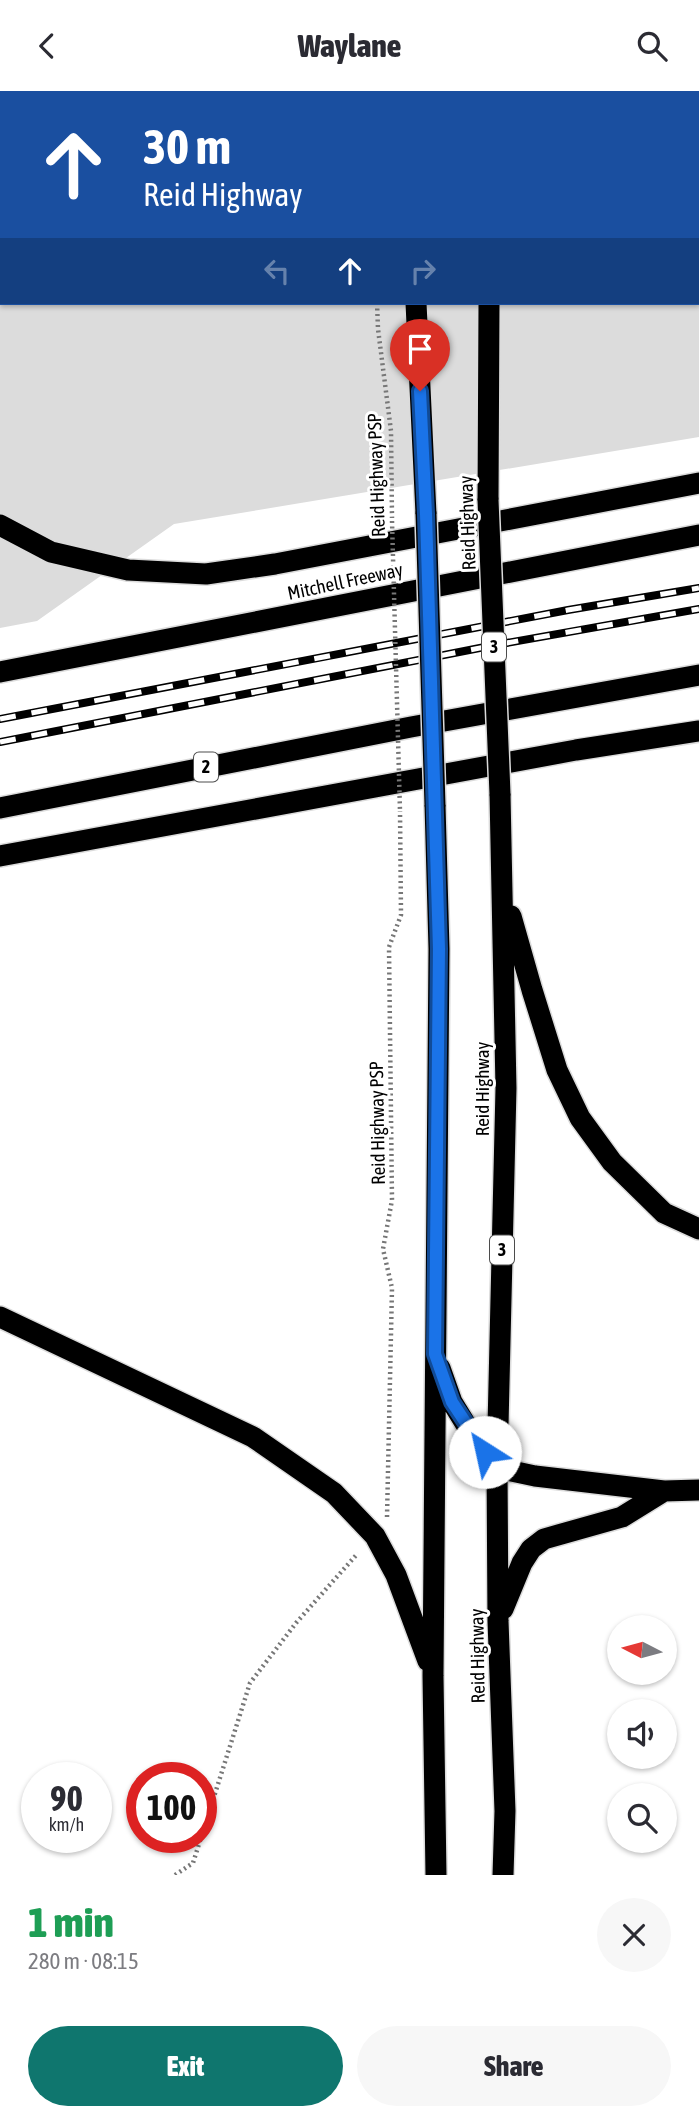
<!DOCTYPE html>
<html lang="en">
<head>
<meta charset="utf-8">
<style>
	:root { --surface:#fff; --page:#f7f7f7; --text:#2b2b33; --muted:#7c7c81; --accent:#0f766e }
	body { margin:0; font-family:"Asap Condensed",sans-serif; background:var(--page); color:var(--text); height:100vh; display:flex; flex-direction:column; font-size:26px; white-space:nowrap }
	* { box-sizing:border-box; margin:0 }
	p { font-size:23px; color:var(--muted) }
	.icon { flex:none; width:38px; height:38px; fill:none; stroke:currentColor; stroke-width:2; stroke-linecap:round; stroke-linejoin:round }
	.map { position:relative; height:1784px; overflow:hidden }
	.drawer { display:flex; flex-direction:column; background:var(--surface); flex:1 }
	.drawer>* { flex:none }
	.banner { position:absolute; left:0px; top:0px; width:700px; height:214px; box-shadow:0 2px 5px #0004; background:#1a4fa0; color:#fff; overflow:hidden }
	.needle { width:46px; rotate:276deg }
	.buttons { position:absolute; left:607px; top:1524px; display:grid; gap:14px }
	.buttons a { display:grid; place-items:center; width:70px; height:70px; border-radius:50%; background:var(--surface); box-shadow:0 2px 5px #0004; font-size:35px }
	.speed { position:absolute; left:21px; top:1671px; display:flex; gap:14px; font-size:35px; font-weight:700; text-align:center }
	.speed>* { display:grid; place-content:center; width:91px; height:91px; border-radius:50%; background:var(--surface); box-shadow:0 2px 5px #0004; line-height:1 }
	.speed small { font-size:18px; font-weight:400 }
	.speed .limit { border:10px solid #d22; background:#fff; color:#111 }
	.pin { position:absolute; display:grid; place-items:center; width:60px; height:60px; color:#fff; margin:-72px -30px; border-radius:50% 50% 50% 0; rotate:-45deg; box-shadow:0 0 7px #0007 }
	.pin .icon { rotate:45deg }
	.me { position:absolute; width:77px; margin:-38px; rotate:325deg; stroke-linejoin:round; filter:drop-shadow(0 0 5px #0008) }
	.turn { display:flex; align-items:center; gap:24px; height:147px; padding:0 28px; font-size:32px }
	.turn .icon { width:91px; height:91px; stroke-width:2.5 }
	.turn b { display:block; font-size:49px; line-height:60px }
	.lanes { display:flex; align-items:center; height:66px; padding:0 28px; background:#0003; justify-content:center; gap:35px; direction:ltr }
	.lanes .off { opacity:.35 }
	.round { display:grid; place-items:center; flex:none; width:74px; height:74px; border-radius:37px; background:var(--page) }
	.headline { display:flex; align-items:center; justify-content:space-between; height:119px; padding:0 28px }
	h1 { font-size:42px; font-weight:800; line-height:52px; color:#1e9e55 }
	.primary-button { display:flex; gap:14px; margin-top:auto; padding:14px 28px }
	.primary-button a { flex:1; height:80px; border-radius:42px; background:var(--accent); color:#fff; font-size:28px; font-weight:800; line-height:80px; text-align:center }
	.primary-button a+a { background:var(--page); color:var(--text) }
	header { display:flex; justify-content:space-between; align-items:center; height:91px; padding:0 28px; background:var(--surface); font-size:32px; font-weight:800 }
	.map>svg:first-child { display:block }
	.green { fill:#dcdcdc; fill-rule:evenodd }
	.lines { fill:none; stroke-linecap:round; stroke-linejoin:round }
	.highway-casing { stroke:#dbdbdb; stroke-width:24 }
	.path { stroke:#777; stroke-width:4.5; stroke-dasharray:2 3.5; stroke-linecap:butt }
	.highway { stroke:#000; stroke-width:21 }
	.rail-casing { stroke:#000; stroke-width:8 }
	.rail { stroke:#fff; stroke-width:5; stroke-dasharray:16; stroke-linecap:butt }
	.highway-bridge-casing { stroke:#dbdbdb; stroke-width:24; stroke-linecap:butt }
	.path-bridge { stroke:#777; stroke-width:4.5; stroke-dasharray:2 3.5; stroke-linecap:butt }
	.highway-bridge { stroke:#000; stroke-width:21 }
	.route-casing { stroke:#114b97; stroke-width:18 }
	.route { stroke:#1a73e8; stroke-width:12 }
	.labels { text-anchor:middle; stroke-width:6; stroke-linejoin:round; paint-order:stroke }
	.shield { fill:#fff; stroke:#4c4c4c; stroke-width:2 }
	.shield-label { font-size:18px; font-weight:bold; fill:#000 }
	.street-label { font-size:19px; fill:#000; stroke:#fff }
</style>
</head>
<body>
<header><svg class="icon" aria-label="back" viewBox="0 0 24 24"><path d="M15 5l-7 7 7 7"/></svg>Waylane<svg class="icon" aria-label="search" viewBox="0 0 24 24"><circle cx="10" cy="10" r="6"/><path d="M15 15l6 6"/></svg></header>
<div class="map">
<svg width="699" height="1784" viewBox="0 0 699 1784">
	<rect width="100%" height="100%" fill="#fff"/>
	<path class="green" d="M 0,0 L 699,0 L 699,346 L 174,433 L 37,530 L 0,537 ZM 2,2 L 698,2 L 698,212 L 2,212 Z"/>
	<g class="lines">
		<defs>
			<path id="highway" d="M 355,0 L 356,2
				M 414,0 L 414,2
				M 484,0 L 484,2
				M 0,2 L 3,0
				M 557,2 L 563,0
				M 416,212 L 426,423
				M 488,409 L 489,212
				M 0,434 L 51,461 L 128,479 L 206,483 L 275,473 L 699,392
				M 0,581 L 699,444
				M 500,703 L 506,997 L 497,1377 L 498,1530 L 505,1720 L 503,1784
				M 435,714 L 439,858 L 433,1585 L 436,1784
				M 0,717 L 411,636 L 699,584
				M 0,765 L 576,659 L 699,640
				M 511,825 L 532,899 L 557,979 L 580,1027 L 612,1071 L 664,1122 L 699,1138
				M 0,1226 L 253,1346 L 334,1402 L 375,1445 L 396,1484 L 428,1570
				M 440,1277 L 452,1311 L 473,1345 L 497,1377 L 535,1385 L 664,1400 L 699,1399
				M 503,1518 L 522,1472 L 531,1458 L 544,1448 L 622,1426 L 664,1400"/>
		</defs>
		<use href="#highway" class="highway-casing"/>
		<path class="path" d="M 449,2 L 458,0
			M 698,7 L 699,7
			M 377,212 L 378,238 L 391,340 L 392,427
			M 387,1426 L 392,1197 L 383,1158 L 392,1109 L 389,856 L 401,824 L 400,720
			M 175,1784 L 193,1772 L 250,1592 L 296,1532 L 358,1462"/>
		<use href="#highway" class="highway"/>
		<defs>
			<path id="rail" d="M 0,628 L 568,519 L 699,497
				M 0,651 L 495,554 L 699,518"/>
		</defs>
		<use href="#rail" class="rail-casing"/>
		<use href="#rail" class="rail"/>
		<defs>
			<path id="highway-bridge" d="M 488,409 L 500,703
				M 426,423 L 435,714"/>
		</defs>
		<use href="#highway-bridge" class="highway-bridge-casing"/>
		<path class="path-bridge" d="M 392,430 L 400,720"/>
		<use href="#highway-bridge" class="highway-bridge"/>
	</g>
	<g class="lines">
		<defs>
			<path id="route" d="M 420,300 L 426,423 L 439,858 L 435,1263 L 452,1311 L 485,1361"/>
		</defs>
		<use href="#route" class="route-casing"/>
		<use href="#route" class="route"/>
	</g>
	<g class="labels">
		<g class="shield">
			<rect x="482" y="541.5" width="24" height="29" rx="5"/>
			<rect x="194" y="661.5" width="24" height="29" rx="5"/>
			<rect x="490" y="1144.5" width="24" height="29" rx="5"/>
		</g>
		<g class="shield-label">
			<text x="494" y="562">3</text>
			<text x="206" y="682">2</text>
			<text x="502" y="1165">3</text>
		</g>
		<g class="street-label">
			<text transform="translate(376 384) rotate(-92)" y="7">Reid Highway PSP</text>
			<text transform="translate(467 432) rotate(-92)" y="7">Reid Highway</text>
			<text transform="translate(345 490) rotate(-12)" y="7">Mitchell Freeway</text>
			<text transform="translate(482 998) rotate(-90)" y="7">Reid Highway</text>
			<text transform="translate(377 1032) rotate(-91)" y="7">Reid Highway PSP</text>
			<text transform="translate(477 1565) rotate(-91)" y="7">Reid Highway</text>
		</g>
	</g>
</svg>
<div class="buttons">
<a><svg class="needle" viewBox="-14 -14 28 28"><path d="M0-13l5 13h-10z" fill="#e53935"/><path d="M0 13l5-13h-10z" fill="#7c7c81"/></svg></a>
<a><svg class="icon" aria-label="sound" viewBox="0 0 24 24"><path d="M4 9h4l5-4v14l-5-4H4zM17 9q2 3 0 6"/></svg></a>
<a><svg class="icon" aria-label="search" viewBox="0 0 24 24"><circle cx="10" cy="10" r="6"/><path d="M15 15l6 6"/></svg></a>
</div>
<div class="speed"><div>90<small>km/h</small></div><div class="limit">100</div></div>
<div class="pin" style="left:420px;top:300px;background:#d93025"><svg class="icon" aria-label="arrive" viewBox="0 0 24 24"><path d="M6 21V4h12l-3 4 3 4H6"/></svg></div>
<svg class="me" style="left:485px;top:1361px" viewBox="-20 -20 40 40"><circle r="19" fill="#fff"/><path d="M0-13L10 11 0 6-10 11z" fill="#1a73e8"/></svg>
<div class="banner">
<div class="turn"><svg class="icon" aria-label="ahead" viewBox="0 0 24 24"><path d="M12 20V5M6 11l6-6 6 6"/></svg><div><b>30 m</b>Reid Highway</div></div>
<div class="lanes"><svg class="icon off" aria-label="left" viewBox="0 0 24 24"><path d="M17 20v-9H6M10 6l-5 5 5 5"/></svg><svg class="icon" aria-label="ahead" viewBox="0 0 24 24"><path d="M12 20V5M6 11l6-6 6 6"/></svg><svg class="icon off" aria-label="right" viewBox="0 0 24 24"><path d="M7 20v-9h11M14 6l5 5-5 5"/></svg></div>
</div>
</div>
<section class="drawer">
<div class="headline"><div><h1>1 min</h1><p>280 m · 08:15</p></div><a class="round"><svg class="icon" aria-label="close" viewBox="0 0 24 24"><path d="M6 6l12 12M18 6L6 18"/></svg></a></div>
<div class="primary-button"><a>Exit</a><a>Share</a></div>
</section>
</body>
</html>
